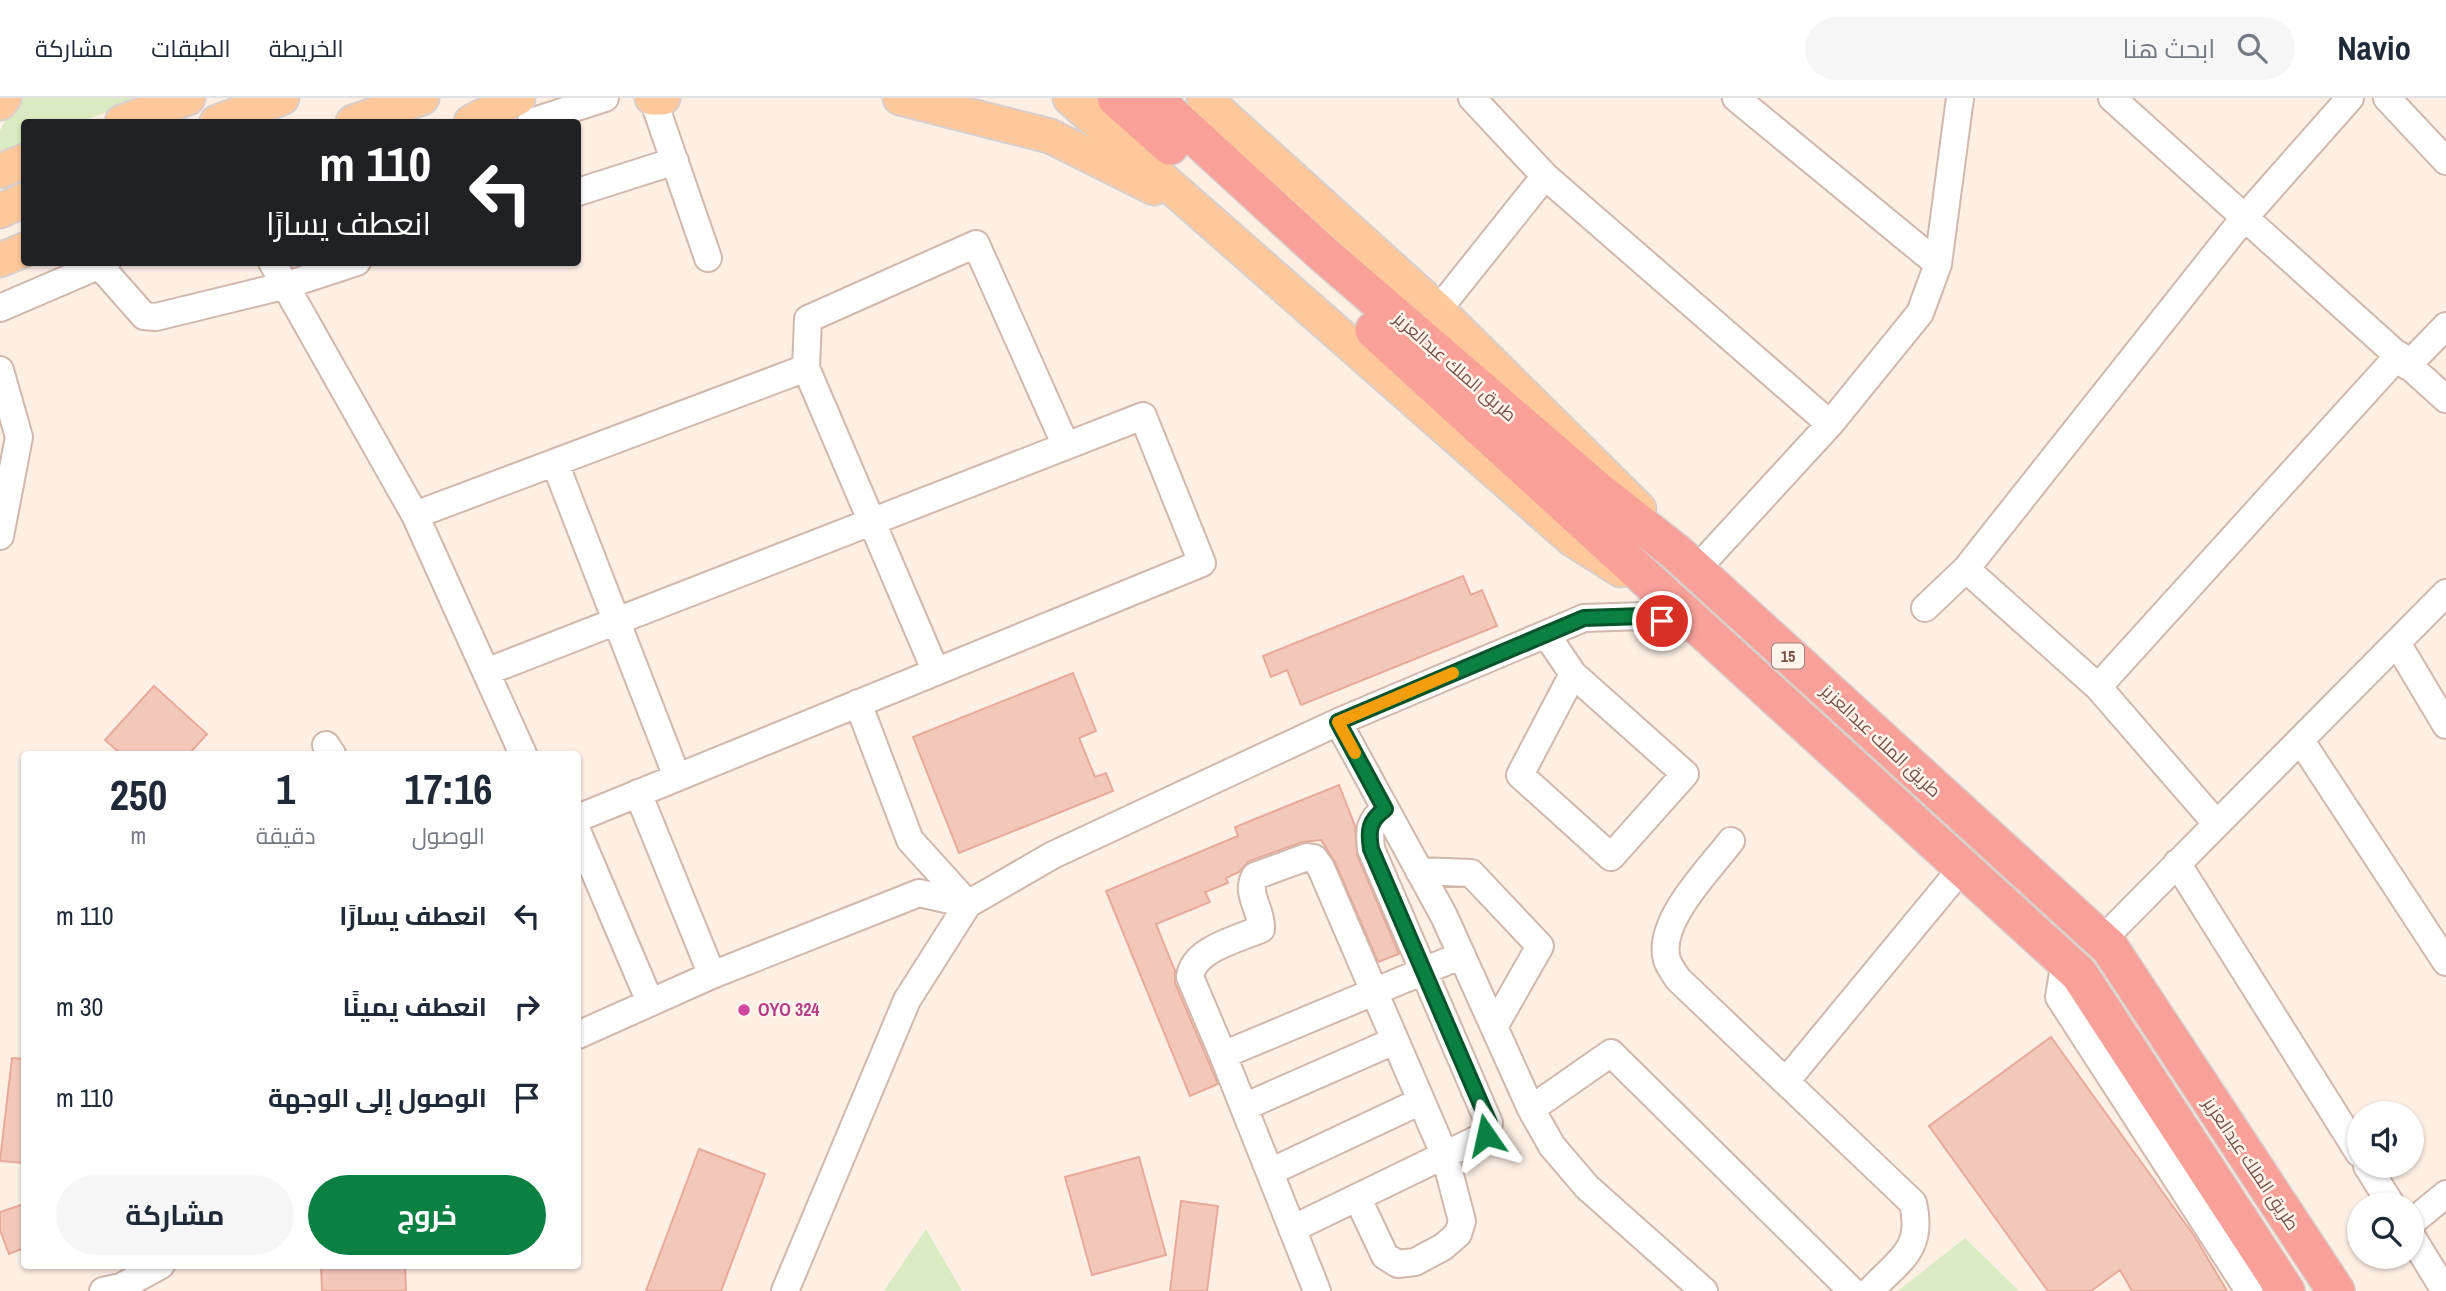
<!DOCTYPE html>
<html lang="ar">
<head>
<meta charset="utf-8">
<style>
	:root { --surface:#fff; --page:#f6f6f7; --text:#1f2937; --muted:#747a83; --line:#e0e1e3; --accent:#0b8043 }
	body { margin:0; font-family:"Archivo Narrow",Cairo,sans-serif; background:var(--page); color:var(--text); direction:rtl; height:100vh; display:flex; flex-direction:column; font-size:26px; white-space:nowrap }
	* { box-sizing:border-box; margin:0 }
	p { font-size:23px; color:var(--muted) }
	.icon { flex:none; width:38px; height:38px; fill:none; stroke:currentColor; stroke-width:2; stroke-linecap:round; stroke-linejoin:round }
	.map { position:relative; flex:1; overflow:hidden; direction:ltr }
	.sheet { position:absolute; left:21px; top:653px; width:560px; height:518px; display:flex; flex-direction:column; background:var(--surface); border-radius:7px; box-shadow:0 2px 5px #0004; direction:rtl }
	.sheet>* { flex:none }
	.top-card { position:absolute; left:21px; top:21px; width:560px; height:147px; border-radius:7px; box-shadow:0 2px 5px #0004; direction:rtl; background:#202124; color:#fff; overflow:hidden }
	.buttons { position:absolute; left:2347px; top:1003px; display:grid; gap:14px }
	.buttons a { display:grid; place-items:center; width:77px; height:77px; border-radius:50%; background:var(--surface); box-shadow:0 2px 5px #0004; font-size:35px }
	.pin { position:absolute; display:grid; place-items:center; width:60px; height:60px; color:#fff; margin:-30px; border:4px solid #fff; border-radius:50%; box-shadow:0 2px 7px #0007 }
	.me { position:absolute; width:77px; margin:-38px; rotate:349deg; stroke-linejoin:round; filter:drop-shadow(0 0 5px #0008) }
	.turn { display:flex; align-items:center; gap:24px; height:147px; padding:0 35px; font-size:32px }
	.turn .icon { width:91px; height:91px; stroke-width:2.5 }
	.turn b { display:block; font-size:49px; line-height:60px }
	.eta { display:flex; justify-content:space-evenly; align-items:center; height:119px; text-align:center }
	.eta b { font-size:42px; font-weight:700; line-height:49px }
	.cta { display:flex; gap:14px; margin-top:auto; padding:14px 35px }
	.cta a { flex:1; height:80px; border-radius:42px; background:var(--accent); color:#fff; font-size:28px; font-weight:700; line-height:80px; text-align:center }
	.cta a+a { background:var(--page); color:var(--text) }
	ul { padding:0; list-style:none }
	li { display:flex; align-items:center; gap:21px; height:91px; padding:0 35px }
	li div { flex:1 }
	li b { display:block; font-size:26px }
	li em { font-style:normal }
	header { display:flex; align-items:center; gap:42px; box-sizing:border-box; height:98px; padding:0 35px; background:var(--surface); border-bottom:2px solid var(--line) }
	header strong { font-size:33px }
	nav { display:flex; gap:38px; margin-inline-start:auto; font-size:24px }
	.search { width:490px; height:63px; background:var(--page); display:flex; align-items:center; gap:18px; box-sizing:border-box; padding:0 24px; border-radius:38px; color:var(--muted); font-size:26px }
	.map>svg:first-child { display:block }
	.green { fill:#daebc2 }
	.building { fill:#f4c7bb; stroke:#e7aa9a; stroke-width:2 }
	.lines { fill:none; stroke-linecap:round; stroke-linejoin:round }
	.minor-casing { stroke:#d1b7ac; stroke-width:30 }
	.major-casing { stroke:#d9cecc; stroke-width:37 }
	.highway-casing { stroke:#d9cecc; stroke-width:40 }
	.minor { stroke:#fff; stroke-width:26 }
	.major { stroke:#fec89a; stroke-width:33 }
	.highway { stroke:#f9a199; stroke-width:37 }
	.route-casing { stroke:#07532c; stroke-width:18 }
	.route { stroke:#0b8043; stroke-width:12 }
	.slow { stroke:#f59e0b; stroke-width:12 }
	.hotel-dot { fill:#d1479c; stroke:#fff4eb; stroke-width:2.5 }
	.labels { text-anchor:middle; stroke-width:5; stroke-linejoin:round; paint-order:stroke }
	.shield { fill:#fff4eb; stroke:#a08279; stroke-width:2 }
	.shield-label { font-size:16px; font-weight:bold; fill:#775148 }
	.street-label { font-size:18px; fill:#775148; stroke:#fff4eb }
	.hotel-label { font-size:18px; font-weight:bold; fill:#b23c85; stroke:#fff4eb; text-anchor:start }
</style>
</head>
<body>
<header>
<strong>Navio</strong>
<div class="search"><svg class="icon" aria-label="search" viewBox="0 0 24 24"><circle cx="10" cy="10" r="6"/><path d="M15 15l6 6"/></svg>ابحث هنا</div>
<nav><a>الخريطة</a><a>الطبقات</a><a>مشاركة</a></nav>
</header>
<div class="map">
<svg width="2446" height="1193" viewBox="0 0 2446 1193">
	<rect width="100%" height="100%" fill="#fdefe4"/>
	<path class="green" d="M 19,0 L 147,0 L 79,24 L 24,24 L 24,44 L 0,53 L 0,32 Z
		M 926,1131 L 962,1193 L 884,1193 Z
		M 1965,1140 L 2019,1193 L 1898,1193 Z"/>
	<path class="building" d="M 1463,478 L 1471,497 L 1482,492 L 1497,528 L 1301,607 L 1287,572 L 1271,579 L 1263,558 Z
		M 1073,575 L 1096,633 L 1079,640 L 1095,679 L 1106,675 L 1113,693 L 959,755 L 913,639 Z
		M 154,588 L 207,636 L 189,656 L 121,656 L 105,642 Z
		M 1339,687 L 1355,728 L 1357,757 L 1399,856 L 1378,864 L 1335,764 L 1321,742 L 1302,744 L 1249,763 L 1239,774 L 1226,780 L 1228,785 L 1205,794 L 1210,804 L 1156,826 L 1175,873 L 1175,885 L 1218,986 L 1190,998 L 1106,793 L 1238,738 L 1235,729 Z
		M 2051,939 L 2195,1139 L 2227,1193 L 2132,1193 L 2120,1172 L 2091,1193 L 2048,1193 L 1929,1028 Z
		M 12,960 L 24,961 L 24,1065 L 0,1063 Z
		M 699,1051 L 765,1076 L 721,1193 L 646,1193 Z
		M 1139,1059 L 1166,1157 L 1092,1177 L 1065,1079 Z
		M 1181,1103 L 1218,1108 L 1207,1193 L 1170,1193 Z
		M 24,1106 L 24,1150 L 9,1156 L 0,1132 L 0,1114 Z
		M 321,1167 L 405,1167 L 406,1193 L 322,1193 Z"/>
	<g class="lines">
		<defs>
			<path id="minor" d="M 1472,0 L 1545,78 L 1830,326
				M 1736,0 L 1938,166
				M 2112,0 L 2446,301
				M 2387,0 L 2446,63
				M 653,1 L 708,160
				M 531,24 L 605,0
				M 578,94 L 675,63
				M 272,164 L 415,417 L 523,656
				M 99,167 L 144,218 L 156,219 L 287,187 L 357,164
				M 0,210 L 107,164
				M 1438,212 L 1545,78
				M 2407,268 L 2446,228
				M 806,270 L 936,574
				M 0,272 L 19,339 L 0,438
				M 555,365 L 677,679
				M 415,417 L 806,270 L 808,221 L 976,146 L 1066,348
				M 1966,471 L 2098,589 L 2216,725
				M 1695,473 L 1830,326 L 1920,215 L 1938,166 L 1960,0
				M 1925,510 L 1966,471 L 2244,120 L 2350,0
				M 1546,536 L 1573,576 L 1520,677 L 1611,759 L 1685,676 L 1573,576
				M 2397,545 L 2446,627
				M 486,574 L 1143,318 L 1202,465 L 578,720
				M 2098,589 L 2399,257
				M 858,605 L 910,742 L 968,806
				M 1338,624 L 1444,818 L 1531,1011 L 1552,1048 L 1587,1089 L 1704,1193
				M 2301,643 L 2446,864
				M 326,647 L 332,656
				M 638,695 L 712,877
				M 578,735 L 650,904
				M 1731,743 C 1709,772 1656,824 1667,862 C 1669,868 1674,875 1678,881 L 1913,1105 C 1924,1152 1899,1162 1870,1193
				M 2177,765 L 2359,1055
				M 1419,773 L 1471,775 L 1540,848 L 1494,929
				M 2100,844 L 2446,495
				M 2065,863 L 2059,899 L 2249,1193
				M 578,937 L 712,877 L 919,795 L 968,806
				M 1223,957 L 1317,1193
				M 1787,982 L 1961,771
				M 1244,1009 L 1394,943
				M 1531,1011 L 1611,955 L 1852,1193
				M 2367,1068 L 2391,1106
				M 1270,1074 L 1421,1003
				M 1358,1101 L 1385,1158 L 1398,1166 L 1415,1164 L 1443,1149 L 1458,1136 L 1462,1123 L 1445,1058 L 1321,770 L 1314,760 L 1307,759 L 1255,778 C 1245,796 1262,811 1261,831 C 1238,841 1193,851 1190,879 L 1223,957 L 1462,857
				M 2412,1124 L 2446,1096
				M 1292,1131 L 1486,1037 L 1489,1025 L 1371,751 C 1369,732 1369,723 1385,711
				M 2412,1139 L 2445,1193
				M 103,1193 L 121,1189 L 161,1167
				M 785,1193 L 907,902 L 968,806 L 1053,757 L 1338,624 L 1584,520 L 1643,518 L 1699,532"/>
			<path id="major" d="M 652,0 L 663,0
				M 900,0 L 1050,38 L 1154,90
				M 1070,0 L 1572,441 L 1621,472
				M 1204,0 L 1438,212 L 1639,411
				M 0,5 L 4,0
				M 122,24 L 188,0
				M 217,24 L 282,0
				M 353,24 L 422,0
				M 471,24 L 518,0
				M 0,73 L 24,63
				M 0,113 L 24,102
				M 0,162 L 24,152"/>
			<path id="highway" d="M 1116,0 L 1170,48
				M 1153,0 L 1321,154 L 1597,392 L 1677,455 L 2110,850 L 2336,1193
				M 1374,232 L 2079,876 L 2286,1193"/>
		</defs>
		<use href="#minor" class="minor-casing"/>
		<use href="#major" class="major-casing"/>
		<use href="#highway" class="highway-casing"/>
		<use href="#minor" class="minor"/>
		<use href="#major" class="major"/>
		<use href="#highway" class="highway"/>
	</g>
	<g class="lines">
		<defs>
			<path id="route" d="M 1486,1037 L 1489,1025 L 1371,751 C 1368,732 1369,723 1385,711 L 1338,624 L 1584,520 L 1643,518 L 1662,523"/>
		</defs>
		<use href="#route" class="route-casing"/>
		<use href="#route" class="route"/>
		<path class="slow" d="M 1355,655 L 1338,624 L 1453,575"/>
	</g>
	<circle class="hotel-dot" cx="744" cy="912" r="7"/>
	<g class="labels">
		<rect class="shield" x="1772" y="545.5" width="32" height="25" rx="5"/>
		<g class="shield-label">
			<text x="1788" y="564">15</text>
		</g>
		<g class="street-label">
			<text transform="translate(1455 269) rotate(41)" y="6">طريق الملك عبدالعزيز</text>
			<text transform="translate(1881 643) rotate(43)" y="6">طريق الملك عبدالعزيز</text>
			<text transform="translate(2251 1066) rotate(56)" y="6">طريق الملك عبدالعزيز</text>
		</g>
		<g class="hotel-label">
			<text x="758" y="918">OYO 324</text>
		</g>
	</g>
</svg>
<div class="buttons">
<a><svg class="icon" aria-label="sound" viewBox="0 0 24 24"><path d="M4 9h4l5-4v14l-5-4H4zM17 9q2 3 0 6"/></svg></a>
<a><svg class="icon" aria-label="search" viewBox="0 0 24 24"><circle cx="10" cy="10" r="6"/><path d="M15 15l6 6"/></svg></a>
</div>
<div class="pin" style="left:1662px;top:523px;background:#d93025"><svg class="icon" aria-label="arrive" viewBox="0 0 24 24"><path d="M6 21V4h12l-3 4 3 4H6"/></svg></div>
<svg class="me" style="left:1486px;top:1037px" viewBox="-20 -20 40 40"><path d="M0-17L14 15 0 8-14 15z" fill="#0b8043" stroke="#fff" stroke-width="4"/></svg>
<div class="top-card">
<div class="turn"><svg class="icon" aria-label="left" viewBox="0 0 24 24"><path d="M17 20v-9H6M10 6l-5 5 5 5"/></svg><div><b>110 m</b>انعطف يسارًا</div></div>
</div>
<section class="sheet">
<div class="eta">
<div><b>17:16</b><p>الوصول</p></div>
<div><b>1</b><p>دقيقة</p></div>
<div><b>250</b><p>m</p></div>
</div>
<ul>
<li><svg class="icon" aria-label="left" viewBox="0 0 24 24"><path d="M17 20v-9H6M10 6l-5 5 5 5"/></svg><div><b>انعطف يسارًا</b></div><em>110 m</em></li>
<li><svg class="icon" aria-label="right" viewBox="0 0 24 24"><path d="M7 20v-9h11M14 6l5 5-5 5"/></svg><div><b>انعطف يمينًا</b></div><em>30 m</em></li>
<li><svg class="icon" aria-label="arrive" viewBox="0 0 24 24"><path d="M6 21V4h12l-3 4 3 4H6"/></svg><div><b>الوصول إلى الوجهة</b></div><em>110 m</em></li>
</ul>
<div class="cta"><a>خروج</a><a>مشاركة</a></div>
</section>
</div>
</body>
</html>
